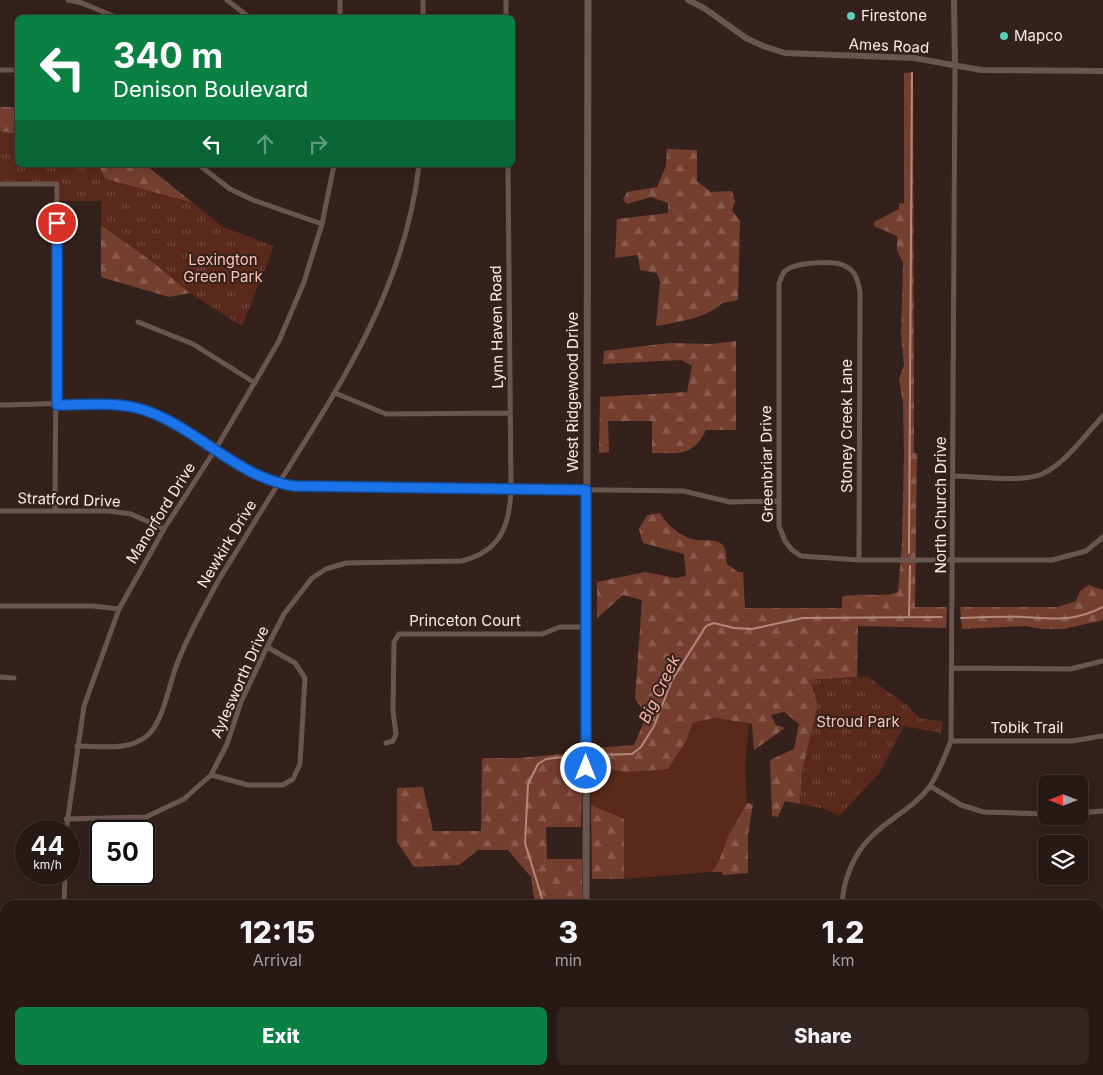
<!DOCTYPE html>
<html lang="en">
<head>
<meta charset="utf-8">
<style>
	:root { --surface:#271915; --page:#332622; --text:#f1f3f6; --muted:#a4a0a0; --line:#433834; --accent:#0b8043 }
	body { margin:0; font-family:Inter,sans-serif; background:var(--page); color:var(--text); height:100vh; display:flex; flex-direction:column; font-size:19px; white-space:nowrap }
	* { box-sizing:border-box; margin:0 }
	p { font-size:16px; color:var(--muted) }
	.icon { flex:none; width:28px; height:28px; fill:none; stroke:currentColor; stroke-width:2; stroke-linecap:round; stroke-linejoin:round }
	.map { position:relative; flex:1; overflow:hidden }
	.panel { position:absolute; left:0px; top:900px; width:1104px; height:175px; display:flex; flex-direction:column; background:var(--surface); border-radius:15px 15px 0 0; box-shadow:0 2px 12px #0003,0 0 0 1px var(--line) }
	.panel>* { flex:none }
	.hud { position:absolute; left:15px; top:15px; width:500px; height:152px; border-radius:8px; box-shadow:0 2px 12px #0003,0 0 0 1px var(--line); background:#0b8043; color:#fff; overflow:hidden }
	.needle { width:32px; rotate:270deg }
	.fabs { position:absolute; left:1038px; top:775px; display:grid; gap:10px }
	.fabs a { display:grid; place-items:center; width:50px; height:50px; border-radius:8px; background:var(--surface); box-shadow:0 2px 12px #0003,0 0 0 1px var(--line); font-size:25px }
	.speed { position:absolute; left:15px; top:820px; display:flex; gap:10px; font-size:25px; font-weight:700; text-align:center }
	.speed>* { display:grid; place-content:center; width:65px; height:65px; border-radius:50%; background:var(--surface); box-shadow:0 2px 12px #0003,0 0 0 1px var(--line); line-height:1 }
	.speed small { font-size:12px; font-weight:400 }
	.speed .limit { border:2px solid #111; border-radius:8px; background:#fff; color:#111 }
	.pin { position:absolute; display:grid; place-items:center; width:42px; height:42px; color:#fff; margin:-21px; border:2px solid #fff; border-radius:50%; box-shadow:0 1px 5px #0007 }
	.me { position:absolute; width:55px; margin:-28px; rotate:0deg; stroke-linejoin:round; filter:drop-shadow(0 0 4px #0008) }
	.turn { display:flex; align-items:center; gap:18px; height:105px; padding:0 15px; font-size:22px }
	.turn .icon { width:65px; height:65px; stroke-width:2.5 }
	.turn b { display:block; font-size:35px; line-height:42px }
	.lanes { display:flex; align-items:center; height:48px; padding:0 15px; background:#0003; justify-content:center; gap:25px; direction:ltr }
	.lanes .off { opacity:.35 }
	.eta { display:flex; justify-content:space-evenly; align-items:center; height:85px; text-align:center }
	.eta b { font-size:30px; font-weight:800; line-height:35px }
	.button { display:flex; gap:10px; margin-top:auto; padding:10px 15px }
	.button a { flex:1; height:58px; border-radius:8px; background:var(--accent); color:#fff; font-size:20px; font-weight:800; line-height:58px; text-align:center }
	.button a+a { background:var(--page); color:var(--text) }
	.map>svg:first-child { display:block }
	.grass { fill:#5a291b }
	.forest { fill:url(#forest-firs) }
	.park { fill:url(#park-tufts) }
	.lines { fill:none; stroke-linecap:round; stroke-linejoin:round }
	.stream { stroke:#b4897c; stroke-width:2 }
	.minor { stroke:#6b564f; stroke-width:5 }
	.tertiary { stroke:#6b564f; stroke-width:6 }
	.secondary { stroke:#6b564f; stroke-width:7 }
	.primary { stroke:#a06452; stroke-width:8 }
	.route-casing { stroke:#114b97; stroke-width:12 }
	.route { stroke:#1a73e8; stroke-width:9 }
	.poi-dot { fill:#5cceba; stroke:#34211c; stroke-width:2 }
	.labels { text-anchor:middle; stroke-width:4; stroke-linejoin:round; paint-order:stroke }
	.poi-label { font-size:15px; fill:#f9ece8; stroke:#34211c; text-anchor:start }
	.street-label { font-size:15px; fill:#f9ece8; stroke:#34211c }
	.park-label { font-size:15px; fill:#fbc5b6; stroke:#34211c }
	.water-label { font-size:16px; font-style:italic; fill:#fbb5a0; stroke:#34211c }
</style>
</head>
<body>
<div class="map">
<svg width="1103" height="1075" viewBox="0 0 1103 1075">
	<defs>
		<pattern id="forest-firs" width="22" height="20" patternUnits="userSpaceOnUse" patternTransform="scale(1.25)"><rect width="22" height="20" fill="#753f30"/><path d="M5 1l3.5 6h-7zM16 11l3.5 6h-7z" fill="#895b4e"/></pattern>
		<pattern id="park-tufts" width="24" height="20" patternUnits="userSpaceOnUse" patternTransform="scale(1.25)"><rect width="24" height="20" fill="#5a291b"/><path d="M3 7l-1-3M5 7V3M7 7l1-3M15 17l-1-3M17 17v-4M19 17l1-3" fill="none" stroke="#72483c"/></pattern>
	</defs>
	<rect width="100%" height="100%" fill="#34211c"/>
	<path class="grass" d="M 717,718 L 749,724 L 745,766 L 747,803 L 728,836 L 719,861 L 712,872 L 624,879 L 624,820 L 591,805 L 592,748 L 597,748 L 597,768 L 686,741 L 693,721 Z"/>
	<path class="forest" d="M 913,72 L 914,453 L 917,453 L 915,607 L 947,607 L 946,628 L 858,626 L 857,677 L 810,680 L 818,705 L 802,772 L 800,804 L 785,801 L 778,817 L 772,816 L 770,760 L 794,749 L 799,724 L 784,712 L 771,715 L 776,725 L 785,728 L 754,750 L 752,724 L 716,718 L 693,722 L 686,741 L 668,769 L 627,772 L 597,768 L 597,748 L 634,745 L 647,715 L 635,699 L 642,600 L 623,595 L 597,618 L 597,582 L 645,572 L 675,578 L 686,576 L 684,554 L 643,543 L 639,529 L 647,515 L 660,513 C 668,526 680,537 696,540 C 705,541 716,538 723,545 C 727,550 726,558 727,564 L 738,572 L 743,572 L 745,608 L 842,608 L 842,597 C 860,592 885,598 898,592 L 902,542 L 904,454 L 903,403 L 899,379 L 904,365 L 901,334 L 903,263 L 897,250 L 897,236 L 874,226 L 874,222 L 899,209 L 899,204 L 904,203 L 904,73 Z
		M 0,107 L 17,107 L 17,134 L 0,131 Z
		M 667,149 L 697,150 L 697,181 L 711,192 L 732,191 L 735,202 L 732,210 L 740,221 L 738,300 L 722,303 C 710,317 674,323 656,326 L 660,282 L 657,273 L 640,270 L 638,255 L 615,258 L 617,219 L 668,213 L 668,203 L 651,197 L 627,204 L 623,200 L 627,192 L 657,187 L 666,166 Z
		M 99,165 L 146,165 L 193,203 L 105,179 Z
		M 101,225 L 153,262 L 190,293 L 169,297 L 101,277 Z
		M 736,341 L 736,430 L 706,430 C 693,457 679,453 652,453 L 652,421 L 608,421 L 609,452 L 599,453 L 600,397 L 687,392 L 692,366 L 681,360 L 603,364 L 604,351 L 669,343 L 712,344 Z
		M 1089,585 L 1103,590 L 1103,620 L 1064,629 L 1043,629 L 1025,626 L 962,629 L 960,607 L 1058,607 L 1076,601 L 1080,591 Z
		M 583,752 L 581,827 L 546,827 L 547,859 L 582,859 L 582,905 L 535,905 L 531,877 L 508,850 L 478,850 L 459,865 L 414,867 L 397,842 L 397,788 L 423,787 L 433,831 L 481,831 L 482,758 L 519,758 Z
		M 747,803 L 753,804 L 748,834 L 748,873 L 723,875 L 722,872 L 712,872 L 719,861 L 728,836 Z
		M 591,805 L 624,819 L 624,879 L 592,879 Z"/>
	<path class="park" d="M 0,131 L 17,134 L 18,165 L 99,165 L 105,179 L 193,203 L 223,227 L 274,246 L 242,326 L 190,293 L 153,262 L 101,225 L 101,201 L 60,201 L 60,188 L 56,182 L 0,181 Z
		M 868,677 L 908,706 L 919,718 L 943,722 L 941,733 L 904,726 L 880,772 L 839,816 L 826,809 L 800,804 L 802,772 L 818,705 L 810,680 Z"/>
	<g class="lines">
		<path class="stream" d="M 909,553 L 912,73
			M 909,616 L 910,566
			M 961,618 C 982,617 1003,616 1024,617 C 1055,619 1074,622 1103,607
			M 597,755 L 632,754 L 641,747 L 654,726 L 672,680 L 706,626 L 714,623 L 734,628 L 752,629 L 803,618 L 942,617
			M 544,905 L 525,843 L 528,784 L 538,764 L 546,759 L 571,756
			M 519,1075 L 532,1070"/>
		<path class="minor" d="M 68,0 L 82,3 L 118,18
			M 227,0 L 250,18
			M 340,0 L 340,18
			M 423,0 L 423,18
			M 506,0 L 506,18
			M 0,70 L 18,70
			M 199,165 L 230,189 L 253,200 L 322,224
			M 0,184 L 57,184 L 55,510
			M 138,322 L 193,344 L 255,383
			M 335,393 L 386,414 L 510,413
			M 0,405 C 38,405 111,398 145,411 C 197,429 238,478 294,486 L 683,491 L 730,502 L 779,501
			M 953,476 C 978,476 1020,483 1042,474 C 1064,465 1087,433 1103,416
			M 0,511 L 109,511 L 131,514 L 164,529
			M 859,560 L 860,292 C 858,281 856,271 845,266 C 834,260 793,262 784,272 C 782,275 781,279 779,283 L 779,526 L 785,541 L 792,550 L 801,556 L 859,560 L 1052,560 L 1086,551 L 1103,537
			M 0,606 L 93,606 L 119,609
			M 953,668 L 1070,669 L 1103,661
			M 0,677 L 14,678
			M 951,741 L 1072,741 L 1103,736
			M 386,743 L 393,741 L 396,734 L 393,711 L 394,642 L 399,634 L 542,634 L 560,627 L 586,627
			M 77,746 C 100,746 131,752 149,734 C 164,719 169,684 177,664 C 186,640 198,618 210,596 C 221,574 236,553 249,531 C 320,414 403,306 419,165
			M 211,775 L 248,785 L 283,785 L 293,779 L 300,764 L 305,678 L 295,663 L 267,647
			M 930,786 L 961,805 L 984,812 L 1046,814
			M 1079,813 L 1103,811
			M 66,819 L 146,817 L 184,799 L 211,775 L 227,744 L 241,702 L 267,647 L 284,614 L 312,578 L 326,569 L 346,563 L 461,561 C 500,552 510,526 511,489 L 508,165
			M 66,831 L 84,706 L 119,609 L 164,529 L 215,450 L 279,341 L 304,282 L 322,224 L 334,165
			M 64,905 L 65,874
			M 842,905 C 843,880 854,853 872,836 C 890,818 915,807 930,786 C 939,772 945,756 951,741 L 955,65
			M 0,940 L 5,940
			M 948,1070 L 950,1075
			M 1055,1070 L 1055,1075
			M 626,1075 L 626,1070
			M 833,1075 L 834,1070
			M 963,1075 L 965,1070"/>
		<path class="tertiary" d="M 688,0 L 704,8 L 746,38 L 763,46 L 785,53 L 914,58 L 981,70 L 1103,71
			M 954,0 L 955,65"/>
		<path class="secondary" d="M 586,905 L 588,0
			M 1099,934 L 1103,934
			M 382,1075 L 389,1070"/>
		<path class="primary" d="M 0,1042 L 5,1047
			M 31,1070 L 37,1075"/>
	</g>
	<g class="lines">
		<defs>
			<path id="route" d="M 57,223 L 57,405 C 85,405 117,401 144,410 C 198,428 237,478 294,486 L 586,490 L 586,768"/>
		</defs>
		<use href="#route" class="route-casing"/>
		<use href="#route" class="route"/>
	</g>
	<g class="poi-dot">
		<circle cx="851" cy="16" r="5"/>
		<circle cx="1004" cy="36" r="5"/>
	</g>
	<g class="labels">
		<g class="poi-label">
			<text x="861" y="21">Firestone</text>
			<text x="1014" y="41">Mapco</text>
		</g>
		<g class="street-label">
			<text transform="translate(889 46) rotate(3)" y="5">Ames Road</text>
			<text transform="translate(497 327) rotate(-91)" y="5">Lynn Haven Road</text>
			<text transform="translate(573 392) rotate(-90)" y="5">West Ridgewood Drive</text>
			<text transform="translate(847 426) rotate(-90)" y="5">Stoney Creek Lane</text>
			<text transform="translate(767 464) rotate(-91)" y="5">Greenbriar Drive</text>
			<text transform="translate(69 500) rotate(2)" y="5">Stratford Drive</text>
			<text transform="translate(941 505) rotate(-90)" y="5">North Church Drive</text>
			<text transform="translate(161 513) rotate(-58)" y="5">Manorford Drive</text>
			<text transform="translate(227 544) rotate(-59)" y="5">Newkirk Drive</text>
			<text x="465" y="626">Princeton Court</text>
			<text transform="translate(240 682) rotate(-66)" y="5">Aylesworth Drive</text>
			<text x="1027" y="733">Tobik Trail</text>
		</g>
		<g class="park-label">
			<text x="223" y="265">Lexington<tspan x="223" dy="17">Green Park</tspan></text>
			<text x="858" y="727">Stroud Park</text>
		</g>
		<g class="water-label">
			<text transform="translate(659 689) rotate(-64)" y="6">Big Creek</text>
		</g>
	</g>
</svg>
<div class="fabs">
<a><svg class="needle" viewBox="-14 -14 28 28"><path d="M0-13l5 13h-10z" fill="#e53935"/><path d="M0 13l5-13h-10z" fill="#a4a0a0"/></svg></a>
<a><svg class="icon" aria-label="layers" viewBox="0 0 24 24"><path d="M12 4l9 5-9 5-9-5zM3 14l9 5 9-5"/></svg></a>
</div>
<div class="speed"><div>44<small>km/h</small></div><div class="limit">50</div></div>
<div class="pin" style="left:57px;top:223px;background:#d93025"><svg class="icon" aria-label="arrive" viewBox="0 0 24 24"><path d="M6 21V4h12l-3 4 3 4H6"/></svg></div>
<svg class="me" style="left:586px;top:768px" viewBox="-20 -20 40 40"><circle r="17" fill="#1a73e8" stroke="#fff" stroke-width="3"/><path d="M0-11L8 9 0 5-8 9z" fill="#fff"/></svg>
<div class="hud">
<div class="turn"><svg class="icon" aria-label="left" viewBox="0 0 24 24"><path d="M17 20v-9H6M10 6l-5 5 5 5"/></svg><div><b>340 m</b>Denison Boulevard</div></div>
<div class="lanes"><svg class="icon" aria-label="left" viewBox="0 0 24 24"><path d="M17 20v-9H6M10 6l-5 5 5 5"/></svg><svg class="icon off" aria-label="ahead" viewBox="0 0 24 24"><path d="M12 20V5M6 11l6-6 6 6"/></svg><svg class="icon off" aria-label="right" viewBox="0 0 24 24"><path d="M7 20v-9h11M14 6l5 5-5 5"/></svg></div>
</div>
<section class="panel">
<div class="eta">
<div><b>12:15</b><p>Arrival</p></div>
<div><b>3</b><p>min</p></div>
<div><b>1.2</b><p>km</p></div>
</div>
<div class="button"><a>Exit</a><a>Share</a></div>
</section>
</div>
</body>
</html>
